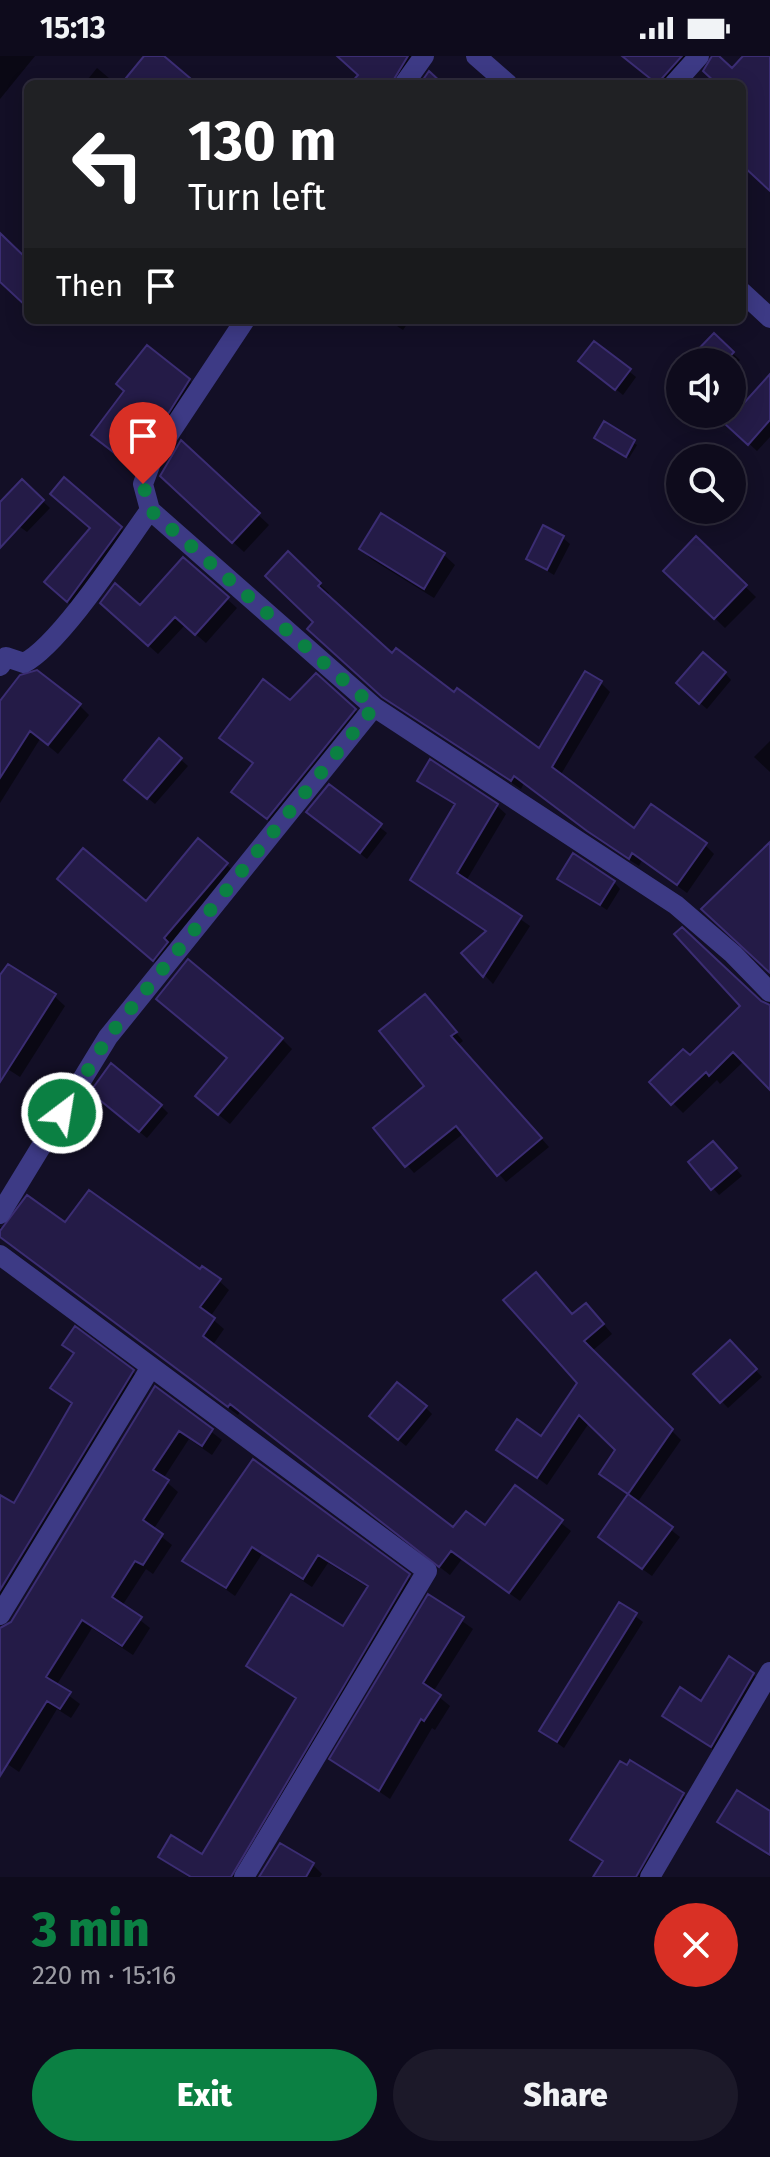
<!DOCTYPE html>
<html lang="en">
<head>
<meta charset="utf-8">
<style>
	:root { --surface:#0e0b1c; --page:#1c1929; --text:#f1f3f6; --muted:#9b9ba3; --line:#2e2b3b; --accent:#0b8043 }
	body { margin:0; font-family:"Fira Sans",sans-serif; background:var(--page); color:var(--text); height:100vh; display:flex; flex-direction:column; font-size:30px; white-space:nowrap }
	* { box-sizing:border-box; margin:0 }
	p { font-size:26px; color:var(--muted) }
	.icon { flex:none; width:44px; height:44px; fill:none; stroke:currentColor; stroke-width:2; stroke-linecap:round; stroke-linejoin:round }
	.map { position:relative; height:1821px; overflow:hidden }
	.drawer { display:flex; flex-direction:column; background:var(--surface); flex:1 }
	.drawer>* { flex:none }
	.hud { position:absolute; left:24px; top:24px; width:722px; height:244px; border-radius:12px; box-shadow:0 4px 20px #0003,0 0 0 2px var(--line); background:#202124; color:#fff; overflow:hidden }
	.controls { position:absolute; left:666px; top:292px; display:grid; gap:16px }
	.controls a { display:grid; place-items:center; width:80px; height:80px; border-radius:50%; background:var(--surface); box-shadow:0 4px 20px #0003,0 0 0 2px var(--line); font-size:40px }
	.pin { position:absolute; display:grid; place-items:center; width:68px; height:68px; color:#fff; margin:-82px -34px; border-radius:50% 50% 50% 0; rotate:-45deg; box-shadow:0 0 8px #0007 }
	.pin .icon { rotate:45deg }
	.me { position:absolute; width:88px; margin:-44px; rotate:31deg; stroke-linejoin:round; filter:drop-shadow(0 0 6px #0008) }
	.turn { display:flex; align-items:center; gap:28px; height:168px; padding:0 32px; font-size:36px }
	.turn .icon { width:104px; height:104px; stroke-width:2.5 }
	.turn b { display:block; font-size:56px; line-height:68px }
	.then { display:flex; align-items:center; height:76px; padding:0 32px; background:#0003; gap:16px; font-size:30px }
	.round { display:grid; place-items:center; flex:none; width:84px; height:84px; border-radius:42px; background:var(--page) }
	.summary { display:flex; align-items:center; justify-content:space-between; height:136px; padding:0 32px }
	h1 { font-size:48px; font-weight:800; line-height:60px; color:var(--accent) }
	.button { display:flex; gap:16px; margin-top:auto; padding:16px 32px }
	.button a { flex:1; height:92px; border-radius:48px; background:var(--accent); color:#fff; font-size:32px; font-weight:800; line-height:92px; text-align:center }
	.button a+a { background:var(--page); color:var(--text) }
	.status { display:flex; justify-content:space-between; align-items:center; height:56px; padding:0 40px; background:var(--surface); direction:ltr }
	.status svg { height:22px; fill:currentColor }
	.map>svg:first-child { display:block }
	.shadow { fill:#0007 }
	.building { fill:#241b47; stroke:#3b2d73; stroke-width:2 }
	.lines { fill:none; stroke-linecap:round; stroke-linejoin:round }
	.minor { stroke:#3d3a85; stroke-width:20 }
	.tertiary { stroke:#3d3a85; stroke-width:20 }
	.route { stroke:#0b8043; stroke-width:14; stroke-dasharray:0 25.2 }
</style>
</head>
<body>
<div class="status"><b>15:13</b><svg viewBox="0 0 49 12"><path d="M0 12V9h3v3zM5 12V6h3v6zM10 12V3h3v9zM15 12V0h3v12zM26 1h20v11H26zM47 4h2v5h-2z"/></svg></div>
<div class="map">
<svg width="770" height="1821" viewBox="0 0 770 1821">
	<rect width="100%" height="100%" fill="#130f26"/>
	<path class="shadow" d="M 0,0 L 35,0 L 0,43 Z
		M 339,0 L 412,0 L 402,28 L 360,28 L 360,19 Z
		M 624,0 L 699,0 L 674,28 L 655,28 Z
		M 97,12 L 116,28 L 84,28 Z
		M 388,264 L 410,264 L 403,274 Z
		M 606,264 L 619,264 L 615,270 Z
		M 714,280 L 740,304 L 732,312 L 732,306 L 701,306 Z
		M 595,288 L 636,321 L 623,339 L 588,311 Z
		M 189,324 L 198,333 L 144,420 L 93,379 Z
		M 770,333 L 770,381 L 757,395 L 728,368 Z
		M 604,368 L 637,389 L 629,402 L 599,384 Z
		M 181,387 L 269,469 L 244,496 L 173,431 Z
		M 22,426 L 50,452 L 27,476 L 0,456 L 0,449 Z
		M 381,460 L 444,499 L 455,509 L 434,542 L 371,503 L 361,493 Z
		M 121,472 L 131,483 L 79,555 L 57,537 Z
		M 563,482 L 570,488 L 554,519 L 528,503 Z
		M 696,483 L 756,541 L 725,572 L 666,515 Z
		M 288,498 L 329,537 L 326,540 L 392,600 L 539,695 L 585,617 L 601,627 L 610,636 L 560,720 L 634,775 L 705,789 L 714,798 L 687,837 L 642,804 L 639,810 L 598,784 L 524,727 L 521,733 L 394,650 L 319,582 Z
		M 184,504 L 237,552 L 206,587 L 185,569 L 158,598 L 111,556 L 140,552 Z
		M 725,617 L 731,624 L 707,653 L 685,634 Z
		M 290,646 L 355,654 L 368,667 L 281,775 L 234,736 L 254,709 L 221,681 Z
		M 0,648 L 79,649 L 89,659 L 58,698 L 40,683 L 0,747 Z
		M 160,685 L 188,710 L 155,748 L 133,730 Z
		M 770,685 L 770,716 L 754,701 Z
		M 420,725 L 496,749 L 506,758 L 466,825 L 530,870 L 493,928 L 464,898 L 487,877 L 412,824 L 456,750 Z
		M 329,731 L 387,777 L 367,803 L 315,762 Z
		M 226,808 L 237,819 L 164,913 L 70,833 L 146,848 Z
		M 560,823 L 614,826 L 620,833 L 607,854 Z
		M 0,923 L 54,940 L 65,950 L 20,1021 L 0,1008 Z
		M 760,947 L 770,950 L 770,1032 L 744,1005 L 720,1028 L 717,1024 L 683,1057 L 652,1026 Z
		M 432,948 L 463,985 L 458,989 L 549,1091 L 506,1126 L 464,1077 L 414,1117 L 407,1109 L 427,1030 Z
		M 282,983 L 292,993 L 230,1068 L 208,1050 L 229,1003 Z
		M 99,1042 L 161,1050 L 168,1057 L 147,1082 Z
		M 720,1094 L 742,1120 L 719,1139 L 713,1132 Z
		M 66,1169 L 219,1225 L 229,1234 L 210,1261 L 224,1273 L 212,1290 L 454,1474 L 486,1472 L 515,1431 L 571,1475 L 520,1545 L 462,1503 L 450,1519 L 240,1356 L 238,1359 L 0,1182 L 0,1171 Z
		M 595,1258 L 612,1278 L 592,1295 L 681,1384 L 637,1447 L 680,1481 L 652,1520 L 609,1489 L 629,1440 L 601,1418 L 618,1394 L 589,1367 L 547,1429 L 499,1393 L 541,1382 L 580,1327 L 573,1260 Z
		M 730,1287 L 762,1321 L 728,1352 L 696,1318 Z
		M 64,1289 L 133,1316 L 143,1326 L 0,1560 L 0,1441 L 15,1450 L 74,1349 L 53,1331 L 75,1299 Z
		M 155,1333 L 222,1384 L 212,1399 L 189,1383 L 163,1423 L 178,1436 L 153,1474 L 172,1489 L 153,1518 L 146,1513 L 122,1550 L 150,1572 L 133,1599 L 92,1572 L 56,1630 L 80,1648 L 71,1662 L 57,1653 L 19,1716 L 6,1707 L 0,1717 L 0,1574 L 13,1567 Z
		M 425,1351 L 432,1358 L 406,1390 L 378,1367 Z
		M 208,1467 L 408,1520 L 417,1529 L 243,1821 L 188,1821 L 161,1801 L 202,1800 L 297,1644 L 248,1609 L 343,1573 L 369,1532 L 328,1507 L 312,1531 L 262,1498 L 235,1540 L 185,1504 Z
		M 429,1541 L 473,1573 L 433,1636 L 450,1650 L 435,1674 L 432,1672 L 390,1743 L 332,1703 Z
		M 619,1548 L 643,1566 L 564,1692 L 541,1675 Z
		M 753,1618 L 763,1629 L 722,1700 L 664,1660 L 702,1647 Z
		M 683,1739 L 693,1749 L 650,1821 L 595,1821 L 604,1807 L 573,1784 Z
		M 770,1758 L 770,1801 L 719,1765 Z
		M 313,1809 L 322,1818 L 320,1821 L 260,1821 Z"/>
	<path class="building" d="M 144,0 L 164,0 L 197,28 L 121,28 Z
		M 337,0 L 408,0 L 391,28 L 350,28 L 358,19 Z
		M 622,0 L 682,0 L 657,28 Z
		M 712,0 L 719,0 L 732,12 L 743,0 L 770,0 L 770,135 L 742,109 L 742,28 L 717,28 L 703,15 Z
		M 429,15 L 443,28 L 420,28 Z
		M 0,177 L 28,204 L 28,252 L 0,226 Z
		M 714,277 L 734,296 L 725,306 L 686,306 Z
		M 594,285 L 631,313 L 615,334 L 578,305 Z
		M 147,289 L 190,323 L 134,412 L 91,379 L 124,335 L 116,328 Z
		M 770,318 L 770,364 L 748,389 L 725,368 Z
		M 604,365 L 635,384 L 626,401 L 594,382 Z
		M 181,384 L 260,457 L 232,487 L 160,420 Z
		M 64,421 L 122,471 L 67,546 L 44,526 L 90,472 L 50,438 Z
		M 22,423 L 44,444 L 0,492 L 0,446 Z
		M 381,457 L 445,497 L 424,533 L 359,493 Z
		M 543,469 L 564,480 L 547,514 L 526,503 Z
		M 696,480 L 747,529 L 714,563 L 663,515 Z
		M 288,495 L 321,527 L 318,530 L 392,597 L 396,592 L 454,636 L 457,632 L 539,692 L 585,615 L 602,625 L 552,711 L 634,772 L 651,748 L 707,787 L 677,829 L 632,797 L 629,803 L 587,775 L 514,720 L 511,725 L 382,641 L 307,573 L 313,566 L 265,520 Z
		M 183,501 L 229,541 L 195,579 L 175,561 L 148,590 L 100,547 L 115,527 L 140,549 Z
		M 703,596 L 726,616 L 699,648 L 676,627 Z
		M 37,614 L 81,648 L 48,689 L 30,675 L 0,722 L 0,645 L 20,619 Z
		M 316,617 L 356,653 L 267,763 L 231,736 L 253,707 L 219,682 L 263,623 L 290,644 Z
		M 159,682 L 182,702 L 147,743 L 124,724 Z
		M 430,703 L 498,748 L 457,817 L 522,860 L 483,921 L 461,897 L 486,875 L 410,824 L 455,748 L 417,725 Z
		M 329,728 L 382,768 L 360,797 L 306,756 Z
		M 198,782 L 228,807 L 164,882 L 168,886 L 153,905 L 57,823 L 83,792 L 146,845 Z
		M 770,786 L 770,917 L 701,853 Z
		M 573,797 L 615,825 L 600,849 L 557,823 Z
		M 682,871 L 761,945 L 770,949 L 770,1034 L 733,996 L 709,1020 L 706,1016 L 671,1049 L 649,1026 L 683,993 L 690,999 L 740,950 L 674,878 Z
		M 188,903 L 283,982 L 218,1059 L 195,1040 L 227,1002 L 156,943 Z
		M 8,908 L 56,938 L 0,1026 L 0,919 Z
		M 425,938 L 457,976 L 451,980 L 542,1082 L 497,1120 L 456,1070 L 405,1111 L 373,1072 L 424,1030 L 379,975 Z
		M 111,1007 L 162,1049 L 139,1076 L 90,1036 Z
		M 713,1085 L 737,1112 L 711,1134 L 688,1106 Z
		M 89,1134 L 200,1213 L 202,1210 L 221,1223 L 200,1251 L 215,1262 L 203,1280 L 453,1471 L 466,1455 L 485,1469 L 515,1429 L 563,1464 L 509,1537 L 451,1495 L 439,1511 L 230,1348 L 228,1351 L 0,1181 L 0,1175 L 27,1139 L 65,1166 Z
		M 536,1216 L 572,1258 L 586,1247 L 604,1268 L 584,1285 L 673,1373 L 628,1438 L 599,1418 L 615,1394 L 579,1359 L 537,1422 L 496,1394 L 517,1363 L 541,1380 L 577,1327 L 503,1244 Z
		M 75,1270 L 134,1314 L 0,1534 L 0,1439 L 14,1447 L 72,1347 L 50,1332 L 74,1297 L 62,1289 Z
		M 730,1284 L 757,1313 L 720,1347 L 693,1318 Z
		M 397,1326 L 427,1350 L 398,1384 L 369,1360 Z
		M 155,1330 L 213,1373 L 202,1390 L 179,1375 L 153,1414 L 169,1424 L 143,1464 L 163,1478 L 143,1509 L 135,1505 L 112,1541 L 142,1561 L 122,1590 L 82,1564 L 46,1621 L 71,1636 L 60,1653 L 47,1645 L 0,1720 L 0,1572 L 11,1566 Z
		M 253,1403 L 410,1518 L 231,1821 L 191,1821 L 158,1801 L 171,1779 L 202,1798 L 296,1642 L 246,1610 L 291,1538 L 343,1570 L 368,1530 L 318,1499 L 303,1523 L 252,1491 L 226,1532 L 182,1505 Z
		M 628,1438 L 673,1471 L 642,1513 L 598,1481 Z
		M 428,1538 L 464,1561 L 423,1627 L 441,1639 L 424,1665 L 421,1663 L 379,1735 L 329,1703 Z
		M 619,1546 L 637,1557 L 557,1686 L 539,1675 Z
		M 729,1600 L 754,1617 L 711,1691 L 662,1660 L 680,1631 L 701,1645 Z
		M 630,1704 L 684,1737 L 636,1821 L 593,1821 L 603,1805 L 570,1784 L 620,1705 L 627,1709 Z
		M 737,1734 L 770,1755 L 770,1799 L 717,1766 Z
		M 280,1787 L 314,1807 L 306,1821 L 259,1821 Z"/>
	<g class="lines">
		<path class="minor" d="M 404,28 L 424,0
			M 674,28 L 699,0
			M 150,454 L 374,651 L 676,849 L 733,898 L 770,936
			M 0,610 L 6,601 L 24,607 C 60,589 124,490 150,454 L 143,428 L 152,404 L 245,264
			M 0,1158 L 108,981 L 374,651
			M 0,1199 L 427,1515 L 244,1821
			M 0,1559 L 151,1311
			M 650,1821 L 770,1616"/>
		<path class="tertiary" d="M 476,0 L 508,28
			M 742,236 L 770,262"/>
	</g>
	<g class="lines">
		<path class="route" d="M 62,1057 L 108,981 L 374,651 L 150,454 L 143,428"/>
	</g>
</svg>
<div class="controls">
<a><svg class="icon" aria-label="sound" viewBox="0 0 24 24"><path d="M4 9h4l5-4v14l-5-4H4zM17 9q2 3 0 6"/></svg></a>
<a><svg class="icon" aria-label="search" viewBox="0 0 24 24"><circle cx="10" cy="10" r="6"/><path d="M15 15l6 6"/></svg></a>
</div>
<div class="pin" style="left:143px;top:428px;background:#d93025"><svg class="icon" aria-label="arrive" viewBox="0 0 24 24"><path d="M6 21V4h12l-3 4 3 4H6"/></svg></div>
<svg class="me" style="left:62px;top:1057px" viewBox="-20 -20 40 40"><circle r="17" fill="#0b8043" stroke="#fff" stroke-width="3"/><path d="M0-11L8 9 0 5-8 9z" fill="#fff"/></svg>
<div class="hud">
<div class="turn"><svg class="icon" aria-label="left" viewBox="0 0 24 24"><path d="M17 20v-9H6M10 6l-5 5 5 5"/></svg><div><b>130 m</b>Turn left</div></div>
<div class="then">Then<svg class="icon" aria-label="arrive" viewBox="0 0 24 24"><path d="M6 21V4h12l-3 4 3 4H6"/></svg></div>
</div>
</div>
<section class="drawer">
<div class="summary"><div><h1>3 min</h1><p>220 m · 15:16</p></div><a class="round" style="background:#d93025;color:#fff"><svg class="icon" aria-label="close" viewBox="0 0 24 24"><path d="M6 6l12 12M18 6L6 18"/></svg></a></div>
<div class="button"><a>Exit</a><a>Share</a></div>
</section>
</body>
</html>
